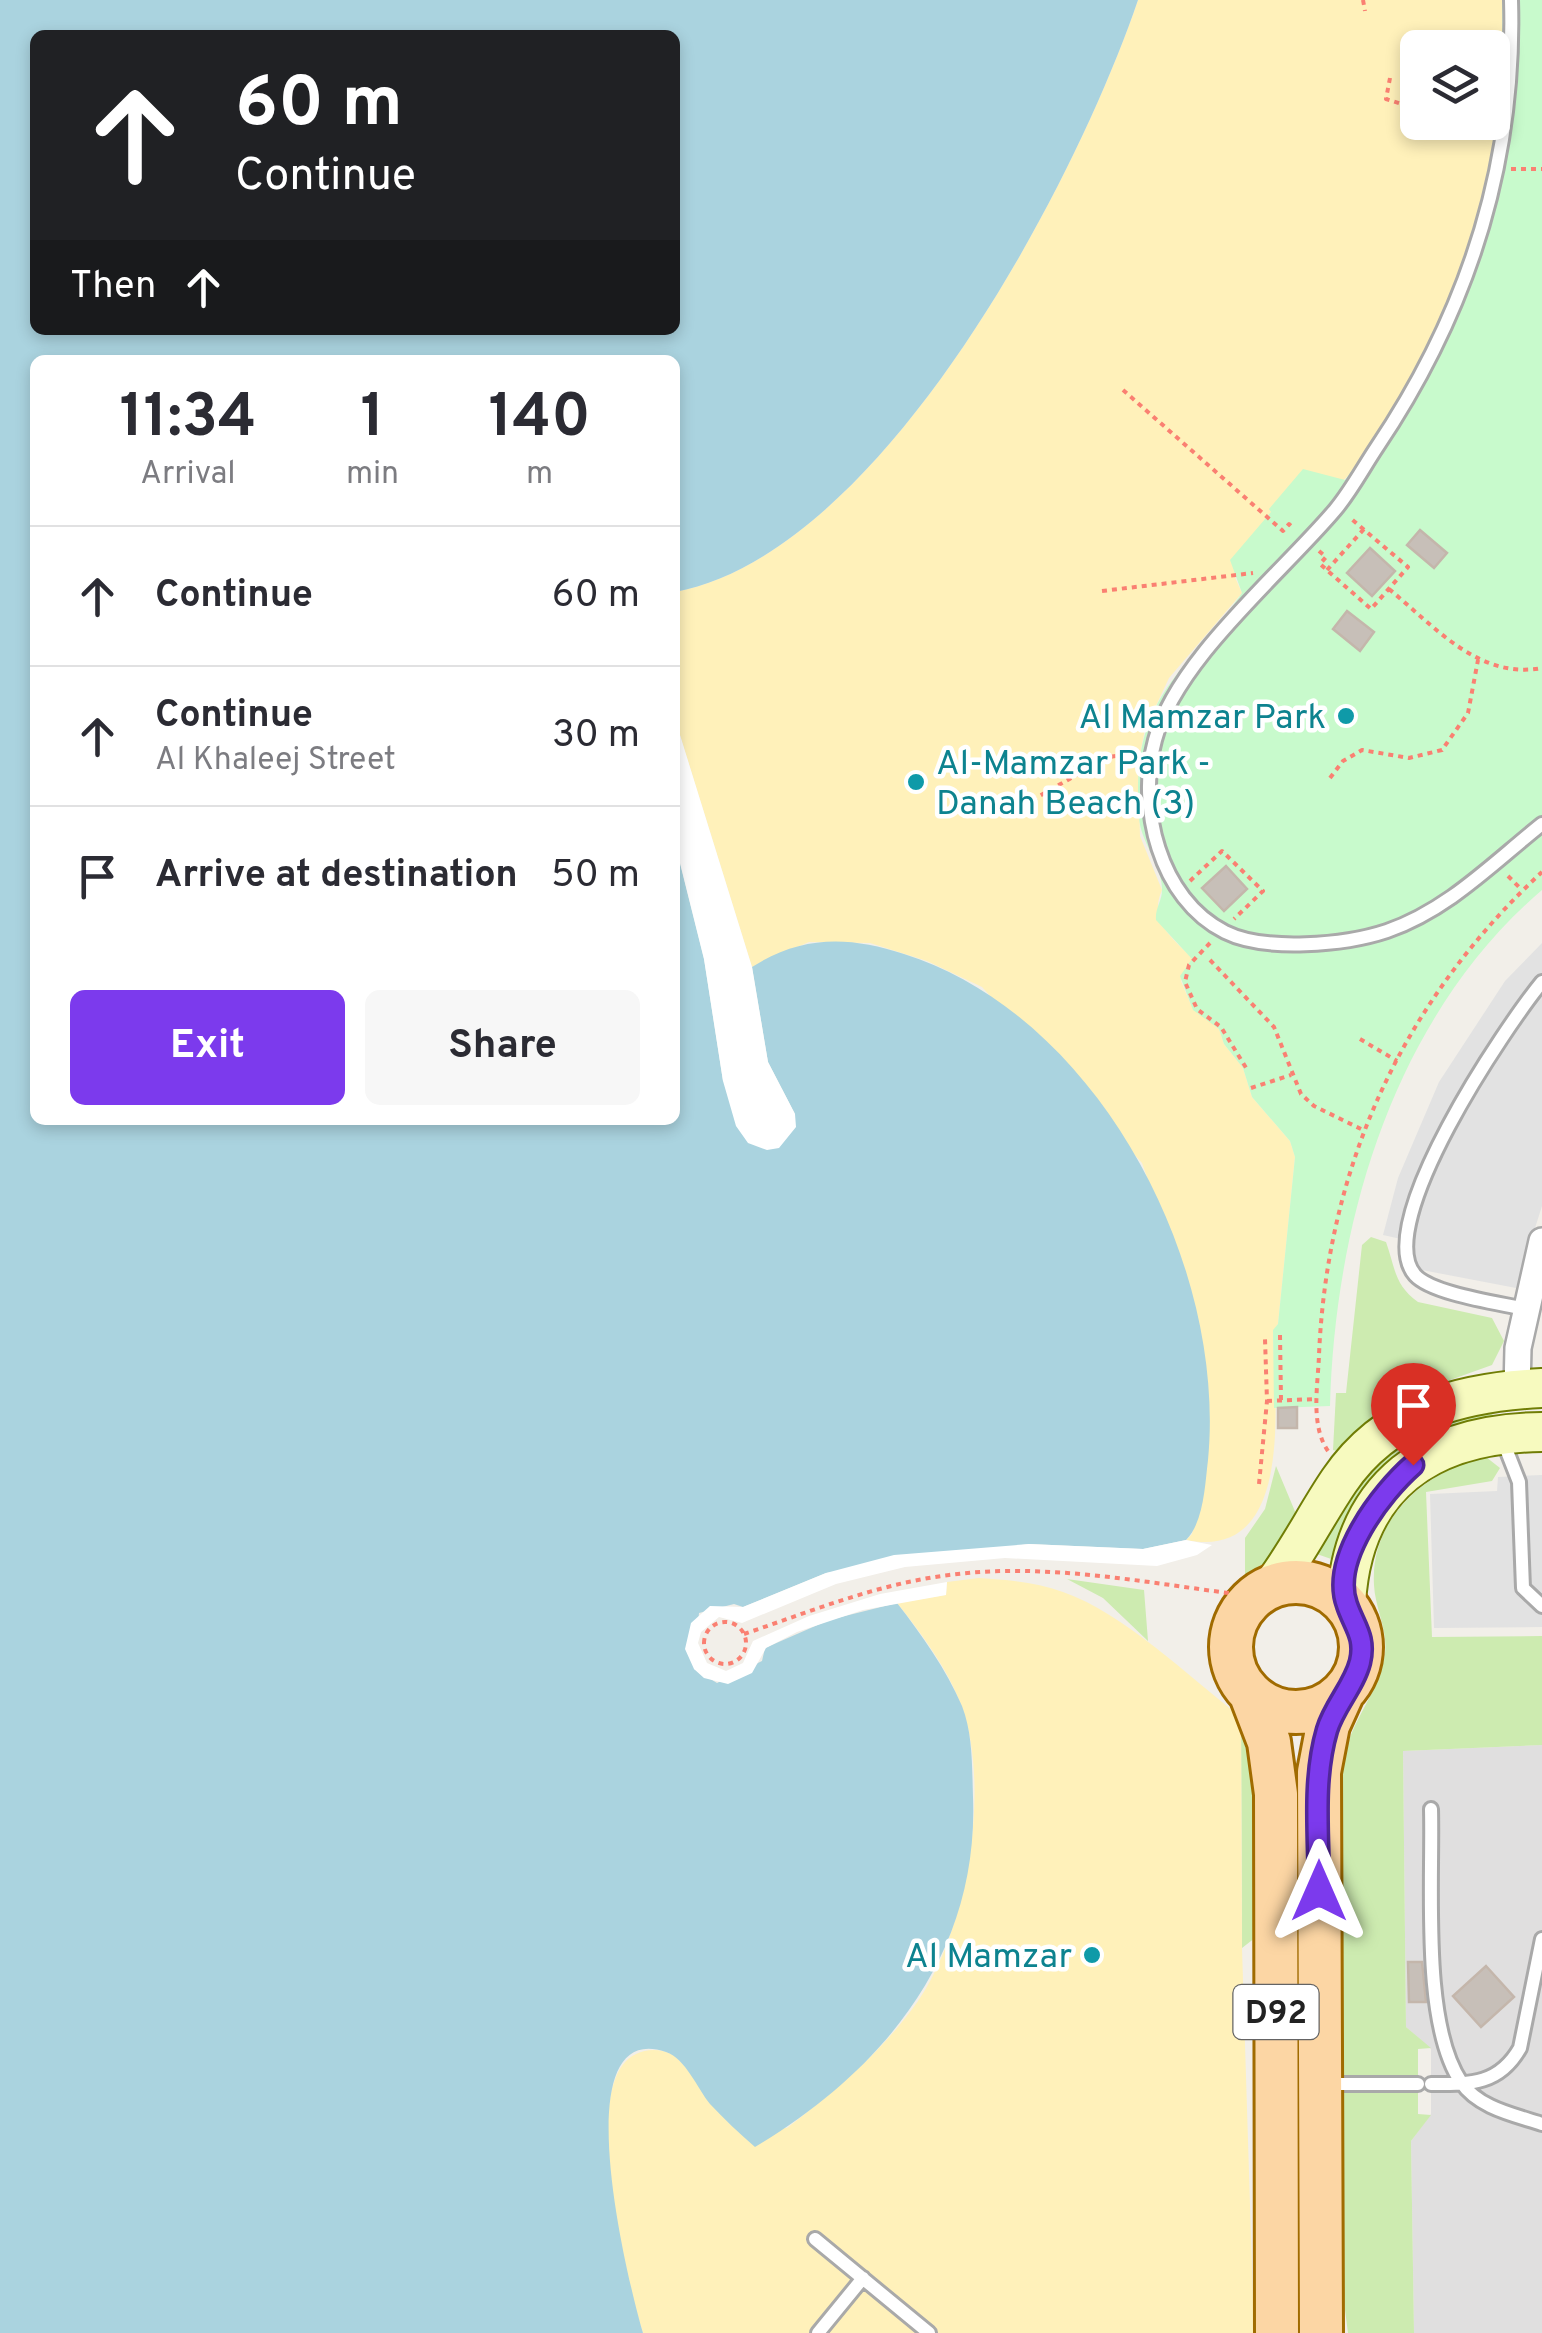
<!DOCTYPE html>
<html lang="en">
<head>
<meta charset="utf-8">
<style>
	:root { --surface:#fff; --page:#f7f7f7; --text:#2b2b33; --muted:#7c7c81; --line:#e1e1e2; --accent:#7c3aed }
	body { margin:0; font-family:Overpass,sans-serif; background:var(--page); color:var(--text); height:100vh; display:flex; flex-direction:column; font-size:38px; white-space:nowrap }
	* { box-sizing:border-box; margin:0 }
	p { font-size:32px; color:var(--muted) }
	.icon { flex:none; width:55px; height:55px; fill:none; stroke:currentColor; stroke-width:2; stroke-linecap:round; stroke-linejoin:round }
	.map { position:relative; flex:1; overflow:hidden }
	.sheet { position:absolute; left:30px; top:355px; width:650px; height:770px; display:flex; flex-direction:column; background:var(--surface); border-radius:15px; box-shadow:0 5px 15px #0003 }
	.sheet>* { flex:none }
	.banner { position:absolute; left:30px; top:30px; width:650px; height:305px; border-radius:15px; box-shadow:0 5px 15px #0003; background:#202124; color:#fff; overflow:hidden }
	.buttons { position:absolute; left:1400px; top:30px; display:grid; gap:20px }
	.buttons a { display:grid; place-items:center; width:110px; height:110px; border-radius:15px; background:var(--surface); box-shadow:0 5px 15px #0003; font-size:50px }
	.pin { position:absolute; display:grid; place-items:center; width:85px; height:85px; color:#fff; margin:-102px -42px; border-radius:50% 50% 50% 0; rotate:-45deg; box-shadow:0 0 10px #0007 }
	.pin .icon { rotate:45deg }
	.me { position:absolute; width:110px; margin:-55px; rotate:0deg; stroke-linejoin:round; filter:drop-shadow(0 0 8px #0008) }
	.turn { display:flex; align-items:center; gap:35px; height:210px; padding:0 40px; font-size:45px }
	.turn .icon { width:130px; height:130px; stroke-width:2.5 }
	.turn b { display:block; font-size:70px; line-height:85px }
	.then { display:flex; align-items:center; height:95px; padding:0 40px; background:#0003; gap:20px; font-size:38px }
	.eta { display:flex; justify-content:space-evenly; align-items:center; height:170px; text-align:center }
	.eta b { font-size:60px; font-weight:700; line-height:70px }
	.action { display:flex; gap:20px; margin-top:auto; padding:20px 40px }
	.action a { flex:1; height:115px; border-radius:15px; background:var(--accent); color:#fff; font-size:40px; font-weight:700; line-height:115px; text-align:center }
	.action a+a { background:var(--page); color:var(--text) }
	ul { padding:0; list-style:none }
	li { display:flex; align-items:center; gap:30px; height:140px; padding:0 40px; border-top:2px solid var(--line) }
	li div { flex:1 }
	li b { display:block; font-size:38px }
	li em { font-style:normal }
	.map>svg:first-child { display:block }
	.residential { fill:#e0dfdf }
	.grass { fill:#cdebb0 }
	.sand { fill:#fff1ba; fill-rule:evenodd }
	.park { fill:#c8facc }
	.parking { fill:#e2e2e2 }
	.water { fill:#aad3df; fill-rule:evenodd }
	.pier { fill:#fff }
	.building { fill:#c7bfb8; stroke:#c4b6ab; stroke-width:2.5 }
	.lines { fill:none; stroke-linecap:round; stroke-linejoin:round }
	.service-casing { stroke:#a9a9a9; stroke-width:18 }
	.minor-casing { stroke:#a9a9a9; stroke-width:30 }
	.secondary-casing { stroke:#707d05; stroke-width:42 }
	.primary-casing { stroke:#a06b00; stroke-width:48 }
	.path { stroke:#fa8072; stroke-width:4; stroke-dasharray:5 5; stroke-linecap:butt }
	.service { stroke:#fff; stroke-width:12 }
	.minor { stroke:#fff; stroke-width:25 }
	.secondary { stroke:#f7fabf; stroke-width:38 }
	.primary { stroke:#fcd6a4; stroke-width:42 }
	.route-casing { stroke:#51269a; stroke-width:25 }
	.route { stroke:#7c3aed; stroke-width:18 }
	.culture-dot { fill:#0f9aa8; stroke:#fff; stroke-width:4 }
	.labels { text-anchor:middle; stroke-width:9; stroke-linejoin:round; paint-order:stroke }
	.shield { fill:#fff; stroke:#646464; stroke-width:2.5 }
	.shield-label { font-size:32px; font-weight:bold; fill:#222 }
	.culture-label { font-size:35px; fill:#0d838f; stroke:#fff; text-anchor:end }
</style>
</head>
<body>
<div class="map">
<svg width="1542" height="2333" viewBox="0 0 1542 2333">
	<rect width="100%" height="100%" fill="#f2efe9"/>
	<path class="residential" d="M 1542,1745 L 1542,2333 L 1414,2333 L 1411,2141 L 1431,2114 L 1431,2049 L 1406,2027 L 1403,1751 Z"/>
	<path class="grass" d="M 1371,1237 L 1386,1242 C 1395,1267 1394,1285 1418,1302 L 1492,1318 L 1504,1341 L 1492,1365 L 1414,1393 L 1379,1414 L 1337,1451 L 1333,1450 L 1336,1393 L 1346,1393 L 1362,1245 Z
		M 1491,1404 L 1493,1419 L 1334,1560 L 1317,1554 L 1340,1504 L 1395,1442 Z
		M 1486,1457 L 1500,1468 L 1492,1481 L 1426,1492 L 1432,1637 L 1542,1636 L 1542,1745 L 1403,1751 L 1406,2027 L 1431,2048 L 1418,2049 L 1418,2077 L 1341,2075 L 1343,1761 C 1351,1719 1380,1692 1385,1653 C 1388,1630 1375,1608 1374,1585 C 1370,1518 1426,1470 1486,1457 Z
		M 1276,1466 L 1299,1521 L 1277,1564 L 1245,1589 L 1245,1538 L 1265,1509 Z
		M 1067,1579 L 1144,1590 L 1148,1641 L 1103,1598 Z
		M 1241,1718 L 1258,1762 L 1260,1934 L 1242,1948 Z
		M 1418,2087 L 1418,2114 L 1431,2115 L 1411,2141 L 1414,2333 L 1348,2333 L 1342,2287 L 1343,2090 Z"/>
	<path class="sand" d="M 1138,0 L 1502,0 C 1507,163 1459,351 1348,476 C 1340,485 1326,488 1315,493 C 1264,515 1256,524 1234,575 L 1242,593 L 1169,678 L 1145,729 L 1138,764 L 1140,836 L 1162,890 C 1148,922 1173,938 1193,959 L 1181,981 L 1191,1005 L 1219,1029 L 1224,1044 L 1243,1068 L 1252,1097 L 1290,1141 L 1295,1157 L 1278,1324 L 1273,1331 C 1274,1397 1297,1562 1186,1540 L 1192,1534 L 1209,1443 L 1196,1314 L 1142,1163 L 982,987 L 927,961 L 870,943 L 809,942 L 752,967 L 675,719 L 675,592 C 882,553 1075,185 1138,0 ZM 1418,48 L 1492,48 L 1492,122 L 1418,122 Z
		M 979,1578 C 1008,1580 1036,1582 1063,1592 C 1124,1613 1190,1678 1241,1717 L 1242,1948 L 1254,2333 L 643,2333 C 627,2283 576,2081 636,2054 C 648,2048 662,2049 673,2055 C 687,2064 717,2110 732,2126 L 787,2128 C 835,2091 883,2051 918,2001 C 967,1930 991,1789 962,1707 C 948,1669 922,1634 897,1603 L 946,1595 L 947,1582 Z"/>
	<path class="park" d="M 1502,0 L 1542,0 L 1542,890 C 1395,1016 1335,1219 1330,1406 L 1274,1408 L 1273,1330 L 1278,1324 L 1295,1157 L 1290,1141 L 1252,1097 L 1243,1068 L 1224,1044 L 1219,1029 L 1193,1010 L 1180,976 L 1192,959 L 1156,920 C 1155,908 1162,901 1162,890 C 1163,867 1140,841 1139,817 C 1130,697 1181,679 1242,593 L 1230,560 L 1271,512 L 1269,509 L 1303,469 L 1345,480 C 1452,340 1508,177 1502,0 Z"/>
	<path class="parking" d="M 1542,943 L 1542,1206 L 1516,1288 L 1401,1266 L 1401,1239 L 1383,1235 L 1398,1178 L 1439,1082 L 1505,981 Z
		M 1542,1475 L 1542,1627 L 1434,1628 L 1430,1494 L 1497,1491 L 1498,1477 Z"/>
	<path class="water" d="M 0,0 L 1138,0 C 1075,185 882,553 675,592 L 675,360 L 35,360 L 35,1120 L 675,1120 L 675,843 L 704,959 L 723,1081 L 795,1114 L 768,1062 L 752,967 C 802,935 849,936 904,954 C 1098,1015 1227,1264 1208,1460 C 1205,1484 1204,1522 1186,1540 L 1143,1549 L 1029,1544 L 826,1573 L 743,1607 L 734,1604 L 699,1613 L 694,1669 L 717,1683 L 762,1661 L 765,1648 L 829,1620 L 897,1603 C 922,1635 946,1669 962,1706 C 973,1734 972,1767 973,1797 C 979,1954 884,2070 755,2147 C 739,2133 724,2119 710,2104 C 697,2088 686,2059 666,2052 C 560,2016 631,2293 643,2333 L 0,2333 ZM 35,35 L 675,35 L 675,330 L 35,330 Z"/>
	<path class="pier" d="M 675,719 L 752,967 L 768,1062 L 795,1114 L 796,1127 L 779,1148 L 767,1150 L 748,1143 L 736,1126 L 723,1081 L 704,959 L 675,843 Z
		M 1186,1540 L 1212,1545 L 1197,1555 L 1157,1566 L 1005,1558 L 905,1567 L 836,1584 L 742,1623 L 719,1617 L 701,1632 L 698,1643 L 707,1663 L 726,1671 L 743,1663 L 753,1641 L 809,1616 L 880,1594 L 947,1582 L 946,1595 L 863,1610 L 797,1632 L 766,1648 L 752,1673 L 728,1684 L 704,1678 L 694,1669 L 685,1649 L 691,1623 L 710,1606 L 743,1607 L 826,1573 L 894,1555 L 1029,1544 L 1143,1549 Z"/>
	<path class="building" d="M 1420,530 L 1447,553 L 1434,568 L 1407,545 Z
		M 1370,548 L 1395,571 L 1372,596 L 1347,573 Z
		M 1347,611 L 1374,632 L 1360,651 L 1333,629 Z
		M 1226,866 L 1247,889 L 1224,911 L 1202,888 Z
		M 1297,1407 L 1297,1428 L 1278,1428 L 1278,1408 Z
		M 1408,1962 L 1422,1962 L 1426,2002 L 1409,2002 Z
		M 1486,1966 L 1514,1997 L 1481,2027 L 1453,1996 Z"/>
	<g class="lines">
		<defs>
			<path id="service" d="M 1511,0 C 1516,163 1467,313 1377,447 C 1363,468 1351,491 1335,510 C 1281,574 1176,660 1155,740 C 1137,806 1159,899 1225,932 C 1265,952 1345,945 1387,931 C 1448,910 1493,863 1542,824
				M 1525,1309 C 1499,1303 1432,1294 1415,1275 C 1371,1225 1506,1026 1542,982
				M 1503,1441 L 1519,1482 L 1523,1588 L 1542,1606
				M 1431,1809 C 1433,1882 1421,2023 1461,2082 C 1478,2108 1515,2115 1542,2124
				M 1328,2084 L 1418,2084
				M 1431,2084 C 1470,2084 1499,2085 1520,2048 L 1542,1939
				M 815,2239 L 929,2333
				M 818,2333 L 863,2278"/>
			<path id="minor" d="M 1517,1390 L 1518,1348 L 1542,1241"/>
			<path id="secondary" d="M 1273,1585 C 1298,1552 1316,1515 1339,1481 C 1387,1410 1463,1392 1542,1388
				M 1346,1603 C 1353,1484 1430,1433 1542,1432"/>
			<path id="primary" d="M1231 1647a65 65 0 1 1 130 0a65 65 0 1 1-130 0Z
				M 1251,1695 L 1269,1742 L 1276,1794 L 1277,2333
				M 1321,2333 L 1319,1772 L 1328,1725 L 1342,1694"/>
		</defs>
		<use href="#service" class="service-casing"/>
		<use href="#minor" class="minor-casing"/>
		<use href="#secondary" class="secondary-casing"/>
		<use href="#primary" class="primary-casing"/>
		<path class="path" d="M 1363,0 L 1365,11
			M 1390,78 L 1386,99 L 1418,109
			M 1465,122 L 1489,129
			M 1511,169 L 1542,169
			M 1123,390 L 1283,531 L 1289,524 L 1293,528
			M 1319,551 L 1326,557 L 1320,564 L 1371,609 L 1408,567 L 1349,517
			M 1327,570 L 1364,529
			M 1389,589 C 1434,626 1479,680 1542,668
			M 1102,591 L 1253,573
			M 1330,778 L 1343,761 L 1362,750 L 1409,758 L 1442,750 L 1468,713 L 1478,660
			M 1006,815 L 1108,757 L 1138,753
			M 1508,876 L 1522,890
			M 1190,881 L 1222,851 L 1263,891 L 1234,919
			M 1210,943 L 1189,965 L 1185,982 L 1197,1009 L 1221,1027 L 1248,1071
			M 1210,960 L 1274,1027 L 1301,1094 L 1314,1106 L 1361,1129
			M 1360,1039 L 1397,1061
			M 1251,1088 L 1291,1075
			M 1280,1335 L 1281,1400
			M 1267,1401 L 1317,1399
			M 1328,1451 C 1310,1425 1318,1385 1319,1355 C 1327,1166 1403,1001 1542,872
			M 1259,1484 L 1267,1401 L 1265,1339
			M704 1643a21 21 0 1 1 42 0a21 21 0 1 1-42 0Z
			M 744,1634 C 812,1611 877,1584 949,1575 C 1047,1562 1146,1583 1244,1595"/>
		<use href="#service" class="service"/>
		<use href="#minor" class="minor"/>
		<use href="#secondary" class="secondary"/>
		<use href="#primary" class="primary"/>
	</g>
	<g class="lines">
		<defs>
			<path id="route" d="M 1319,1891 C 1319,1838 1312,1781 1327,1730 C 1334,1706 1354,1686 1360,1662 C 1366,1637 1354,1626 1347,1605 C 1330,1559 1382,1492 1413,1465"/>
		</defs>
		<use href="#route" class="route-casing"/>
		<use href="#route" class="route"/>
	</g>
	<g class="culture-dot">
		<circle cx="1346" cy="716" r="10"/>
		<circle cx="916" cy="782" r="10"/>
		<circle cx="1092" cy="1955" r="10"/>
	</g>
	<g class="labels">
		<rect class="shield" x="1233.5" y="1985" width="85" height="54" rx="8"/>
		<g class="shield-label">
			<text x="1276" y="2023">D92</text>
		</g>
		<g class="culture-label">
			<text x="1326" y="728">Al Mamzar Park</text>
			<text x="936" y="774" text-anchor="start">Al-Mamzar Park -<tspan x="936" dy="40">Danah Beach (3)</tspan></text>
			<text x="1072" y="1967">Al Mamzar</text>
		</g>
	</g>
</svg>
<div class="buttons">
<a><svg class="icon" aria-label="layers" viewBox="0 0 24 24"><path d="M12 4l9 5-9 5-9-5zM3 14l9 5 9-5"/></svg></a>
</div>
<div class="pin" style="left:1413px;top:1465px;background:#d93025"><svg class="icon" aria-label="arrive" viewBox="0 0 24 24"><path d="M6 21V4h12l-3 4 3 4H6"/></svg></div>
<svg class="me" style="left:1319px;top:1891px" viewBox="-20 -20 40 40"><path d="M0-17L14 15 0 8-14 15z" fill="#7c3aed" stroke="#fff" stroke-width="4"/></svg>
<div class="banner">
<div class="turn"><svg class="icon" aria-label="ahead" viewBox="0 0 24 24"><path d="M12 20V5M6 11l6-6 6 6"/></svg><div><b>60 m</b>Continue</div></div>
<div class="then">Then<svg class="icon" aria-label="ahead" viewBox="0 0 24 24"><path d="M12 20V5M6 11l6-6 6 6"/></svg></div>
</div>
<section class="sheet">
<div class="eta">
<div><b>11:34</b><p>Arrival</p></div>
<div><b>1</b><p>min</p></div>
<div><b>140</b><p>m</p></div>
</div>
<ul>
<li><svg class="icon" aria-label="ahead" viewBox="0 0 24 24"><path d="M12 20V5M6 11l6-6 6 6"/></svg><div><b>Continue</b></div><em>60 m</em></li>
<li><svg class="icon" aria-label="ahead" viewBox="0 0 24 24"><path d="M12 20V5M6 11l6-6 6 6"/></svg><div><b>Continue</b><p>Al Khaleej Street</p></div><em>30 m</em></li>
<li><svg class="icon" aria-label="arrive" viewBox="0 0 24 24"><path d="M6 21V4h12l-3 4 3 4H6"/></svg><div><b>Arrive at destination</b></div><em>50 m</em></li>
</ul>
<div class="action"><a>Exit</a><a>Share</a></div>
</section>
</div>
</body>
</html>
